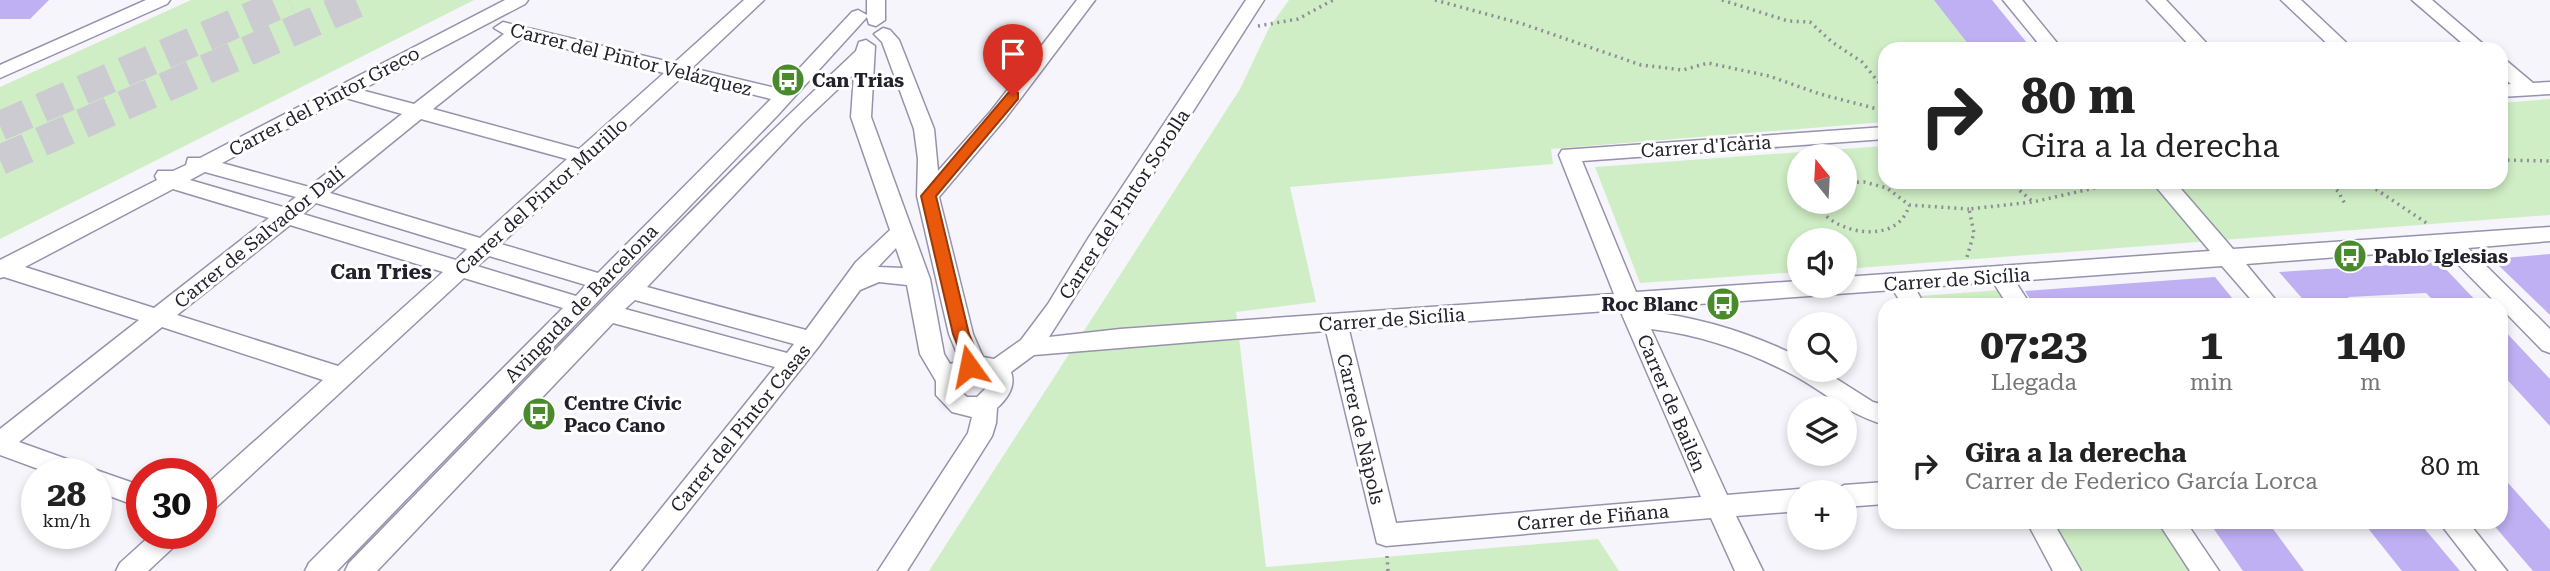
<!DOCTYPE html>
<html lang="es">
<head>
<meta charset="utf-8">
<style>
	:root { --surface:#fff; --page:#f6f6f6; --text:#222; --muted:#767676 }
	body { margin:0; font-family:"Roboto Serif",serif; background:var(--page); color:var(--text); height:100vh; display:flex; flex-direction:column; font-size:26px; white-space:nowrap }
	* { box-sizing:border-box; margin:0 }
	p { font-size:23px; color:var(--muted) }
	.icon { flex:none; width:38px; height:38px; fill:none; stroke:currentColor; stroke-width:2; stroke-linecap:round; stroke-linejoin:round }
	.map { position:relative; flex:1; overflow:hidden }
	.details { position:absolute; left:1878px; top:298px; width:630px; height:231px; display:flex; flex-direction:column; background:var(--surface); border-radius:21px; box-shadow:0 4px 10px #0003 }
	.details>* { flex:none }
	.top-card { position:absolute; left:1878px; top:42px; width:630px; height:147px; border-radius:21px; box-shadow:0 4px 10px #0003; background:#fff; color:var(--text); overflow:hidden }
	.needle { width:46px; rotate:342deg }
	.buttons { position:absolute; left:1787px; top:144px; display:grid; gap:14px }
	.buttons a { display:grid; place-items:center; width:70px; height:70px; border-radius:50%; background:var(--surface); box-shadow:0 4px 10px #0003; font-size:35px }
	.speed { position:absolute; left:21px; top:458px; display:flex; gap:14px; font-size:35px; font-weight:700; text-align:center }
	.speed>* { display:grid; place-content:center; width:91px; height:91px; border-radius:50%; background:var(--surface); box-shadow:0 4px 10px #0003; line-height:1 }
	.speed small { font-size:18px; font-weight:400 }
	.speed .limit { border:10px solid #d22; background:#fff; color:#111 }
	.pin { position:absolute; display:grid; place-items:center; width:60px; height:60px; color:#fff; margin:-72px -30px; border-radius:50% 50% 50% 0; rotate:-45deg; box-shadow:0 0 7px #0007 }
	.pin .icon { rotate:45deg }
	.me { position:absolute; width:77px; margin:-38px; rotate:348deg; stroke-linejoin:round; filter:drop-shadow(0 0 5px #0008) }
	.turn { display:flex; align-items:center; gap:24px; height:147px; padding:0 28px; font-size:32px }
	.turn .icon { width:91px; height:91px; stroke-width:2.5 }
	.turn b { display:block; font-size:49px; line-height:60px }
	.eta { display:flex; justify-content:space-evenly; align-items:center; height:119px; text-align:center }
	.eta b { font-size:42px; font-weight:700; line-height:49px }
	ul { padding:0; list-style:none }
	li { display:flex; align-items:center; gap:21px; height:98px; padding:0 28px }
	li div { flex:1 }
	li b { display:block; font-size:26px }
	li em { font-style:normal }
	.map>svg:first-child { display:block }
	.green { fill:#cfeec5; fill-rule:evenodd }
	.building { fill:#bfb0f3 }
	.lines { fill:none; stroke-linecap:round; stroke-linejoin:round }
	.highway-tunnel { stroke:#cccbd2; stroke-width:30; stroke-dasharray:30 15; stroke-linecap:butt }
	.minor-casing { stroke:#9792ab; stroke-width:3 }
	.path { stroke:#8f8e96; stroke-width:3.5; stroke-dasharray:2 4.5; stroke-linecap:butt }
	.minor { fill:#fff; fill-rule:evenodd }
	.route { fill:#ea580c; stroke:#983908; stroke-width:2 }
	.labels { text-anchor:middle; stroke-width:6; stroke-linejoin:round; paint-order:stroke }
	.street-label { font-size:19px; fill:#23212c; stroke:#fff }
	.poi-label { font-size:19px; font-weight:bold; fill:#23212c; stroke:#fff; text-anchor:start }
	.neighbourhood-label { font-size:21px; font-weight:bold; fill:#23212c; stroke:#fff }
</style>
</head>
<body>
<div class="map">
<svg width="2550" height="571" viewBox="0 0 2550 571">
	<rect width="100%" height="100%" fill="#f6f5fb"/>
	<path class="green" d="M 191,0 L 474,0 L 0,239 L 0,87 Z
		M 1289,0 L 1989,0 L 2030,49 L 1885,49 L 1885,122 L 1551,149 L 1553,164 L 1290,187 L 1316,302 L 1236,312 L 1266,567 L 1598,539 L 1619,571 L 929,571 L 1240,89 L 1269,28 Z
		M 2550,99 L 2550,215 L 1845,269 L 1844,240 L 1799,240 L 1799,272 L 1640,283 L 1595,167 L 1885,146 L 1885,182 L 2501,182 L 2501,103 ZM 1799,156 L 1844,156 L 1844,201 L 1799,201 Z
		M 2000,290 L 2010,304 L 1925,304 L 1920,296 Z
		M 2052,522 L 2158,522 L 2192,571 L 2081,571 Z"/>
	<path class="building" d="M 0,0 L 49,0 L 30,19 L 0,19 Z
		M 1934,0 L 1992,0 L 2032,49 L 1972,49 Z
		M 2550,254 L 2550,315 L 2492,259 Z
		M 2439,262 L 2479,304 L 2437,304 L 2426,293 L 2348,297 L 2355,304 L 2307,304 L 2279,272 Z
		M 2215,277 L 2237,304 L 2033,304 L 2025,291 Z
		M 2501,327 L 2550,379 L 2550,426 L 2501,373 Z
		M 2501,475 L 2550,530 L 2550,571 L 2533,571 L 2491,522 L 2501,522 Z
		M 2209,522 L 2268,522 L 2304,571 L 2243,571 Z
		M 2363,522 L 2419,522 L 2460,571 L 2402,571 Z"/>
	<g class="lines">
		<path class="highway-tunnel" d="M 0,126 L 289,0
			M 0,160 L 363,0"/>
		<defs>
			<path id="minor" d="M 146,0 L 170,0 L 167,4 L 0,78 L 0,65 Z
				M 505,0 L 528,0 L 525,4 L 361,90 L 414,104 L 504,34 L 494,28 L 503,22 L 674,63 L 744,0 L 764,0 L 692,68 L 780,89 L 852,12 L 858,10 L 867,15 L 867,0 L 885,0 L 885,20 L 876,26 L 869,24 L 867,17 L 777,116 L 337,571 L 305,571 L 309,563 L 563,308 L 464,278 L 210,513 L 201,516 L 201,489 L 323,380 L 162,327 L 19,442 L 89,467 L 91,471 L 96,470 L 142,486 L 142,508 L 96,491 L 96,474 L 52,474 L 0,455 L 0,429 L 139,320 L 4,277 L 0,278 L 0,260 L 157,180 L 155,176 L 158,171 L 173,171 L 186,165 L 188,158 L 200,158 ZM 522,38 L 664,73 L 579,149 L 433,109 ZM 682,77 L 771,99 L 598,273 L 501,244 ZM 346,98 L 402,114 L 309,187 L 222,163 ZM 421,119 L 567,159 L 480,238 L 330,193 ZM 205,172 L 296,197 L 283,207 L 190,180 ZM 173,189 L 269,218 L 154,308 L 25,267 ZM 316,203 L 467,249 L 456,260 L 303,214 ZM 290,225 L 443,272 L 338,366 L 177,315 ZM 489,256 L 586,285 L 576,296 L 477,266 Z
				M 1077,0 L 1095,0 L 1005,119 L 939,197 L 973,334 L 983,357 L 994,359 L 1021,340 L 1048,304 L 1089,237 L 1246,0 L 1264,0 L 1049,337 L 1120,329 L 1614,294 L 1559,155 L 1562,150 L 1885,127 L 1885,139 L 1582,161 L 1636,292 L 1799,281 L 1799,285 L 1844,285 L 1844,277 L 2210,251 L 2152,182 L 2175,182 L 2233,249 L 2550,227 L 2550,241 L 2468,248 L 2550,329 L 2550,353 L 2542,350 L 2501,308 L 2501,304 L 2497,304 L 2443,249 L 2246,264 L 2279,304 L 2255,304 L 2222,266 L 2015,281 L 2030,304 L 2007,304 L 1993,282 L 1915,288 L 1924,304 L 1902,304 L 1893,290 L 1643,308 L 1644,311 C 1698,317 1751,333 1799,357 L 1799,369 L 1821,369 L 1873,402 L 1885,405 L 1885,425 C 1846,413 1829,395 1795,376 C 1750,352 1702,335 1651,329 L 1727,495 L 1799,489 L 1806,492 L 1799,492 L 1799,511 L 1736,516 L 1763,571 L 1735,571 L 1711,518 L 1386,546 L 1377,543 L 1326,331 L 1034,355 L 1011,372 C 1016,386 1008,398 997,408 L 996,423 L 992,436 L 907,571 L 878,571 L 968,433 L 972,417 L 952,412 L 936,395 L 936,381 L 920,354 L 907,285 L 879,282 L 860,290 L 819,346 L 641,571 L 611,571 L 775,367 L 613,323 L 377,571 L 345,571 L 349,563 C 517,391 681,215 856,51 L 859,42 L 866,40 L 875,46 L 871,117 L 930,279 L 944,354 L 950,364 L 960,361 L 949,334 L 917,196 L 918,159 L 914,129 L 882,42 L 874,34 L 883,28 L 890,30 L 899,40 L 934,129 L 938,171 L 991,111 ZM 854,74 L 851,117 L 890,230 L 856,262 L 806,330 L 647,287 L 802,123 ZM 896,248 L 903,268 L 878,267 ZM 635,300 L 794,344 L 787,353 L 625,309 ZM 1620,310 L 1701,497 L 1396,523 L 1349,330 ZM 975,374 L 986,376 L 989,385 L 977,397 L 967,397 L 960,391 L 959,384 L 964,378 Z
				M 2003,0 L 2022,0 L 2062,49 L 2043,49 Z
				M 2147,0 L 2166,0 L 2212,49 L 2193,49 Z
				M 2281,0 L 2301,0 L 2353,49 L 2333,49 Z
				M 2412,0 L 2432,0 L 2489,49 L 2469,49 Z
				M 2501,60 L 2508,62 L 2533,83 L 2550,82 L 2550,94 L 2501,97 L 2501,85 L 2511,84 L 2501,76 Z
				M 1885,482 L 1885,504 L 1844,507 L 1844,492 L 1833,492 L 1844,485 Z
				M 2027,522 L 2053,522 L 2081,571 L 2053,571 Z
				M 2158,522 L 2186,522 L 2219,571 L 2190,571 Z
				M 2439,522 L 2468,522 L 2507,571 L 2477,571 Z
				M 152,534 L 183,534 L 179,542 L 148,571 L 116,571 L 120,563 Z"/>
		</defs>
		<use href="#minor" class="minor-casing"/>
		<path class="path" d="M 1435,0 L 1523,24 L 1641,65 L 1683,70 L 1708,63 L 1769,76 L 1820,94 L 1885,111
			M 1722,0 L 1788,21 L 1810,22 L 1832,42 L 1862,62 L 1885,90
			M 1258,26 L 1298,19 L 1333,0
			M 2501,160 L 2550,161
			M 2010,182 L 2033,202
			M 2326,182 L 2338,191 L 2345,204
			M 2365,182 L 2428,224
			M 1844,183 L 1864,182 L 1887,188 L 1909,205 L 1969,209
			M 1815,201 C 1829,235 1899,247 1909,205
			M 1967,257 L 1974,233 L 1969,209 L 2033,202 L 2103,186 L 2142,183
			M 1387,556 L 1388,571"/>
		<use href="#minor" class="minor"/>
	</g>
	<path class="route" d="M 1013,91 L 1018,93 L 1018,99 L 936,196 L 969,334 L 982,365 L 979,369 L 969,372 L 960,366 L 964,361 L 953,334 L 921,196 L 1008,93 Z"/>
	<defs>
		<symbol id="bus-disc" viewBox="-11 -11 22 22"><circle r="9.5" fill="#488a2c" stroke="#fff"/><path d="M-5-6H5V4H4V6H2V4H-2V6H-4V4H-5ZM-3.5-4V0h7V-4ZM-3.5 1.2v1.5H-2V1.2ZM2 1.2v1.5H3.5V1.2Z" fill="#fff"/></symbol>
	</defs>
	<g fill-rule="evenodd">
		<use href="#bus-disc" x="769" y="61" width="38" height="38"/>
		<use href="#bus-disc" x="2331" y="237" width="38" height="38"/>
		<use href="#bus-disc" x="1704" y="285" width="38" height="38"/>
		<use href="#bus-disc" x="520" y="395" width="38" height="38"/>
	</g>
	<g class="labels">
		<g class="street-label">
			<text transform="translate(631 59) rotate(14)" y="7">Carrer del Pintor Velázquez</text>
			<text transform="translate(324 101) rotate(-28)" y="7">Carrer del Pintor Greco</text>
			<text transform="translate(1706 146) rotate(-4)" y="7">Carrer d'Icària</text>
			<text transform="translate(541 196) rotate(-42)" y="7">Carrer del Pintor Murillo</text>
			<text transform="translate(1124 204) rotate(-57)" y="7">Carrer del Pintor Sorolla</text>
			<text transform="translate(259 237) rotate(-39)" y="7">Carrer de Salvador Dalí</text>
			<text transform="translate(1957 279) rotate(-4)" y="7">Carrer de Sicília</text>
			<text transform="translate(581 303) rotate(-46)" y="7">Avinguda de Barcelona</text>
			<text transform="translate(1392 319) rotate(-4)" y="7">Carrer de Sicília</text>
			<text transform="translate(1672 403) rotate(67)" y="7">Carrer de Bailén</text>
			<text transform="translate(740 428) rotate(-51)" y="7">Carrer del Pintor Casas</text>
			<text transform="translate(1361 429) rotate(77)" y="7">Carrer de Nàpols</text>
			<text transform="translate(1593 517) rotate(-5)" y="7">Carrer de Fiñana</text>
		</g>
		<g class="poi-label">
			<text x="812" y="87">Can Trias</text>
			<text x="2374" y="263">Pablo Iglesias</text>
			<text x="1698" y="311" text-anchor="end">Roc Blanc</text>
			<text x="564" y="410">Centre Cívic<tspan x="564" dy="22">Paco Cano</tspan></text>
		</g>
		<g class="neighbourhood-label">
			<text x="381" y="279">Can Tries</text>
		</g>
	</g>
</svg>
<div class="buttons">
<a><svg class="needle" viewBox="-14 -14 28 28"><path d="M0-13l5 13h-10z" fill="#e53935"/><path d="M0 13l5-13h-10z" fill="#767676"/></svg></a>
<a><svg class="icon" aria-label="sound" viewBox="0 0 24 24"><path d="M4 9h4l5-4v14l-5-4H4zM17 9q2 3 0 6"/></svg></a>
<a><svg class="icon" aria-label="search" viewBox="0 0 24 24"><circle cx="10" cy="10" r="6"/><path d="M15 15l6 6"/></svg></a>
<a><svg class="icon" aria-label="layers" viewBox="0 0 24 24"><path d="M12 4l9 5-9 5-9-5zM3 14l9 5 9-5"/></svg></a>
<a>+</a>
</div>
<div class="speed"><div>28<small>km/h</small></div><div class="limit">30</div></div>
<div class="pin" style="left:1013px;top:96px;background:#d93025"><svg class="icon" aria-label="arrive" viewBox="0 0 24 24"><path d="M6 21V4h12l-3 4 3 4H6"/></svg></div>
<svg class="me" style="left:969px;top:366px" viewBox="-20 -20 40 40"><path d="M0-17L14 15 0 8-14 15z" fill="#ea580c" stroke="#fff" stroke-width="4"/></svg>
<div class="top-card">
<div class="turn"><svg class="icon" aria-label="right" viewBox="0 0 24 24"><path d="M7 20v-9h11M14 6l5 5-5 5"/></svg><div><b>80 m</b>Gira a la derecha</div></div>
</div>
<section class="details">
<div class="eta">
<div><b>07:23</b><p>Llegada</p></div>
<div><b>1</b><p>min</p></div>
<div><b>140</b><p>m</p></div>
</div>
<ul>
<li><svg class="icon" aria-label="right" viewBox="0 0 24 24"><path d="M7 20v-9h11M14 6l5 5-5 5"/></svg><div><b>Gira a la derecha</b><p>Carrer de Federico García Lorca</p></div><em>80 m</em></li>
</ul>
</section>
</div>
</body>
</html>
